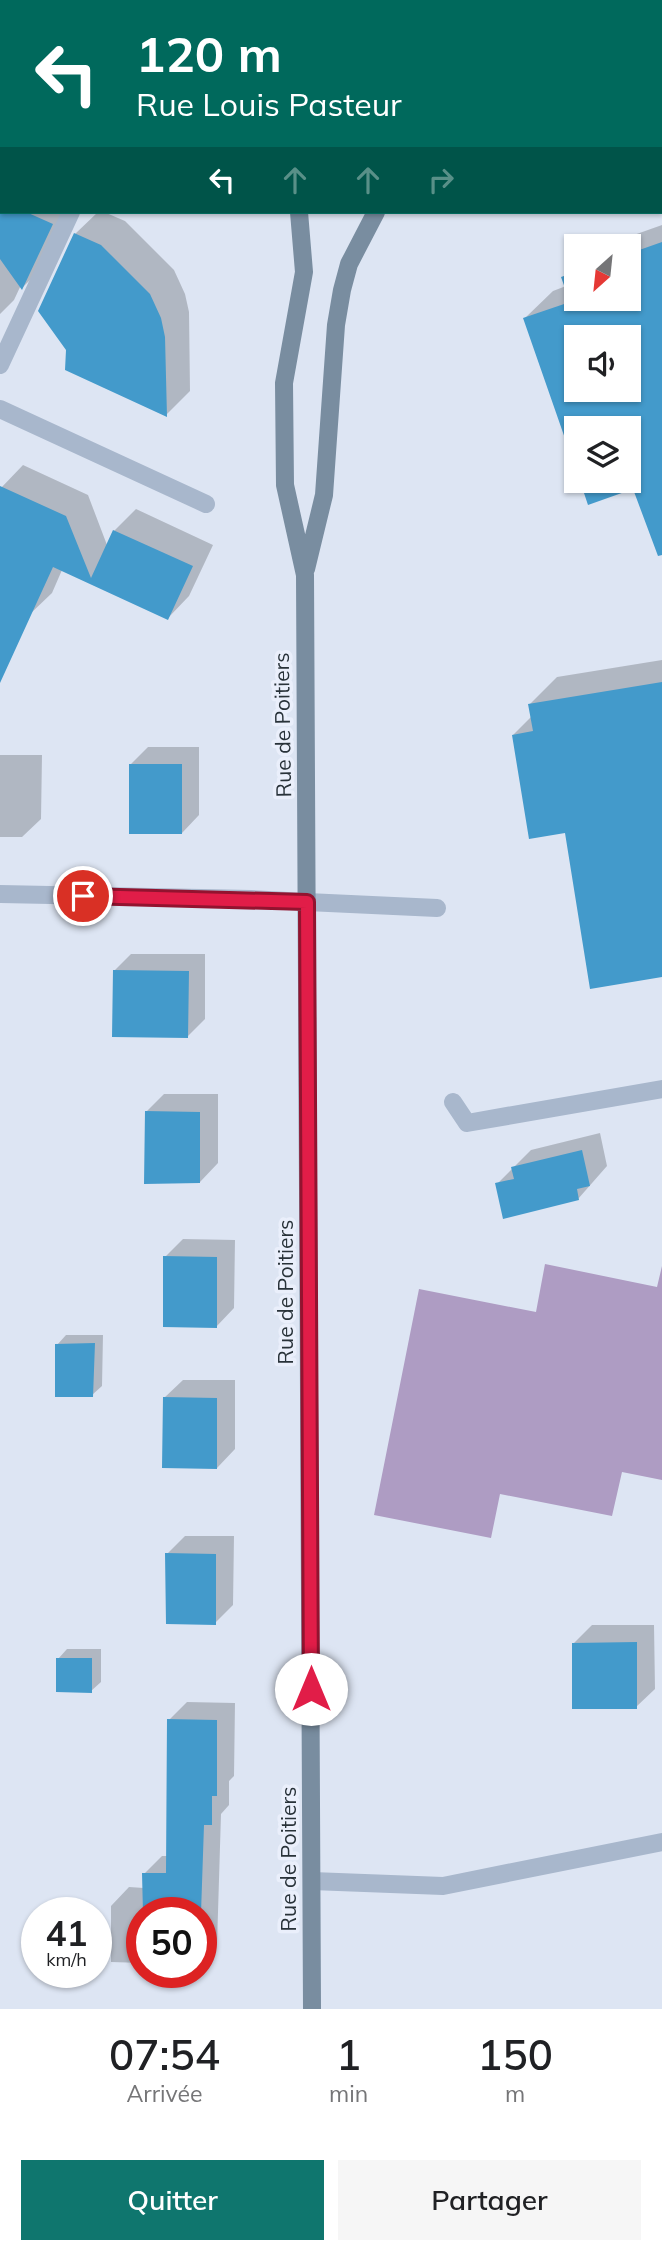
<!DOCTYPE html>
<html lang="fr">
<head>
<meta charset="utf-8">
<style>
	:root { --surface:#fff; --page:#f6f6f6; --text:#202124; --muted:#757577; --accent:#0f766e }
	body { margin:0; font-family:Mulish,sans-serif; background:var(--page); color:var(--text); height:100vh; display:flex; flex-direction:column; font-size:26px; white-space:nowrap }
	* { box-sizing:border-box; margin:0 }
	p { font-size:23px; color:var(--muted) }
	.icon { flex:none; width:38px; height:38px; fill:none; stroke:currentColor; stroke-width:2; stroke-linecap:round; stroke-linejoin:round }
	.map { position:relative; height:2009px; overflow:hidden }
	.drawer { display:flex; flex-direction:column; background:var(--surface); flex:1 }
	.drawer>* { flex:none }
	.top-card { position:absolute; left:0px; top:0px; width:663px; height:214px; box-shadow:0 2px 5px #0004; background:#00695c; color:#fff; overflow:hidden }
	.needle { width:46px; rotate:207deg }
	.tools { position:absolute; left:564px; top:234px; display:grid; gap:14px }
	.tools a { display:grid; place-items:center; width:77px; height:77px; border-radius:0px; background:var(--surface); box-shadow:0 2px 5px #0004; font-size:35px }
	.speed { position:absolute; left:21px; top:1897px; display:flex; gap:14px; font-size:35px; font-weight:700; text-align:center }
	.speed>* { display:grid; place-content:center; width:91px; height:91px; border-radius:50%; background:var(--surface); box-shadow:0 2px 5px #0004; line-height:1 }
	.speed small { font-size:18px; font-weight:400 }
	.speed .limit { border:10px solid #d22; background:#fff; color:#111 }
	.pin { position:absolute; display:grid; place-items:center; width:60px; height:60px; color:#fff; margin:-30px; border:4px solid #fff; border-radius:50%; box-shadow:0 2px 7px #0007 }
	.me { position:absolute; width:77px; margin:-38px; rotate:0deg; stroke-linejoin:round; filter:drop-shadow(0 0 5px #0008) }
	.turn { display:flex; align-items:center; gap:24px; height:147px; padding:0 21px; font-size:32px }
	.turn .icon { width:91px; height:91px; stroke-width:2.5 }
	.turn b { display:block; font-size:49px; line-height:60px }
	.lanes { display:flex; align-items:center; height:66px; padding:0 21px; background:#0003; justify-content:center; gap:35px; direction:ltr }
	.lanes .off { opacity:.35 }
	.eta { display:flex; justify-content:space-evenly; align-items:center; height:119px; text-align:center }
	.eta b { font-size:42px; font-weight:600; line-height:49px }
	.primary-button { display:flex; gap:14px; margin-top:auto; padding:14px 21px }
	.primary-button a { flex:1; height:80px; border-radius:0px; background:var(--accent); color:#fff; font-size:28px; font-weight:600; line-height:80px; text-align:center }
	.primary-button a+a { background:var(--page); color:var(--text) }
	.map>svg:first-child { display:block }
	.green { fill:#ae9cc3 }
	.shadow { fill:#0003; fill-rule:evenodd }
	.building { fill:#439acb; fill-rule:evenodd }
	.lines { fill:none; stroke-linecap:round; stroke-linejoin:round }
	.lane { stroke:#a8b7cc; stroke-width:18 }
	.street { stroke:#a8b7cc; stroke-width:18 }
	.secondary { stroke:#798da0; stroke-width:18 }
	.route-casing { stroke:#92132f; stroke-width:18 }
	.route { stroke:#e11d48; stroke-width:12 }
	.labels { text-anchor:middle; stroke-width:7; stroke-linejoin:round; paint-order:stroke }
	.street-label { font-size:21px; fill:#283239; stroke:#eaeffb }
</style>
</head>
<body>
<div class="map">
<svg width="662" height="2009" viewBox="0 0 662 2009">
	<rect width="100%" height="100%" fill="#dde5f3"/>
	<path class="green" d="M 545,1264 L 657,1287 L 662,1266 L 662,1480 L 622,1472 L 612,1516 L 500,1494 L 491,1538 L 374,1515 L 419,1289 L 536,1312 Z"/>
	<path class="shadow" d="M 0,0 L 124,0 L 124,2 L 2,2 L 2,60 Z
		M 0,160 L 2,212 L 72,212 L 50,260 L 23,287 L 21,285 L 14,300 L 0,314 Z
		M 98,212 L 104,212 L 125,221 L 174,270 L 185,294 L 189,312 L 190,391 L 166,415 L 75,234 Z
		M 662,225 L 662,488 L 628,481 L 628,429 L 576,429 L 525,318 L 553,291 L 566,286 L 563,277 L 576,265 L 576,299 L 628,299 L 628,247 L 600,247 ZM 576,338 L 628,338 L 628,390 L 576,390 Z
		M 23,465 L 88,495 L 107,545 L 114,531 L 136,509 L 213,545 L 189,596 L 168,618 L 62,570 L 52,593 L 30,614 L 0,601 L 0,489 Z
		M 662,660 L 662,975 L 566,831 L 513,735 L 532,716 L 530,704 L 557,677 Z
		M 148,747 L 199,747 L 199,815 L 182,833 L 131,764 Z
		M 0,755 L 42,755 L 41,819 L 22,837 L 0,837 Z
		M 131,954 L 205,954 L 205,1019 L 188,1036 L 114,971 Z
		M 164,1094 L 218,1094 L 218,1163 L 200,1182 L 146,1112 Z
		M 600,1133 L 607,1166 L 578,1199 L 497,1184 L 531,1150 Z
		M 183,1239 L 235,1240 L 234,1308 L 216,1327 L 165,1257 Z
		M 66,1335 L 103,1335 L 102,1386 L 92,1395 L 57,1345 Z
		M 183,1380 L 235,1380 L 235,1449 L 217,1468 L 164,1398 Z
		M 185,1536 L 234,1536 L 233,1605 L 215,1623 L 167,1554 Z
		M 592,1625 L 654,1625 L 655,1689 L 636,1707 L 574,1643 Z
		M 67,1649 L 101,1649 L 101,1682 L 91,1691 L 58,1659 Z
		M 187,1702 L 235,1703 L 234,1776 L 229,1781 L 229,1805 L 221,1814 L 217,1945 L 201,1960 L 201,1913 L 142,1913 L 142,1963 L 111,1962 L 111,1906 L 129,1887 L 144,1888 L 144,1874 L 162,1856 L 168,1856 L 169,1720 Z"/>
	<path class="building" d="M 0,200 L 2,212 L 26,212 L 53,224 L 22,290 L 0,259 Z
		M 74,233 L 101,245 L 150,294 L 161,318 L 165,337 L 167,417 L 65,370 L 66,350 L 38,311 Z
		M 662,242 L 662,555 L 658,556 L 633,489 L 588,505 L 580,481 L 628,481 L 628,429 L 576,429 L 576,470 L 523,318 L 570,302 L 561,277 L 576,272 L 576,299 L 628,299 L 628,254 ZM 576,338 L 628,338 L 628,390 L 576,390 Z
		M 0,486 L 66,516 L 91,578 L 113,530 L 193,566 L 168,620 L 53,567 L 0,683 Z
		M 662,682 L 662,977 L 590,989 L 565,833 L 529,839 L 512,735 L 533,731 L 528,704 Z
		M 129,764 L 182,764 L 182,834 L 129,834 Z
		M 113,970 L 189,971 L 188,1038 L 112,1037 Z
		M 145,1111 L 200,1112 L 200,1183 L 144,1184 Z
		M 582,1150 L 590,1186 L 577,1189 L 579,1200 L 503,1219 L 495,1183 L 514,1179 L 511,1167 Z
		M 163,1256 L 217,1257 L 217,1328 L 163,1327 Z
		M 95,1343 L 93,1397 L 55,1397 L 55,1344 Z
		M 163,1397 L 217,1398 L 217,1469 L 162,1468 Z
		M 165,1553 L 216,1554 L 216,1625 L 166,1624 Z
		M 637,1642 L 637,1709 L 572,1709 L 572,1643 Z
		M 56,1658 L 92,1658 L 92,1693 L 56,1692 Z
		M 167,1719 L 217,1720 L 217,1796 L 212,1796 L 212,1825 L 204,1825 L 201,1913 L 143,1913 L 142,1873 L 166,1873 Z"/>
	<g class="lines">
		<path class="lane" d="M 617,2 L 618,0
			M 307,902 L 437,908
			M 453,1102 L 467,1123 L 662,1089
			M 312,1881 L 443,1886 L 662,1842"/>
		<path class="street" d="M 117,0 L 117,2
			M 0,365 L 71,212
			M 0,409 L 206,504
			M 0,894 L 251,899 L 307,902"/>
		<path class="secondary" d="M 306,0 L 306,2
			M 370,0 L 370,2
			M 299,212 L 304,272 L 284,383 L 285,485 L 305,575 L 312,2009
			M 306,569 L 324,495 L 336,325 L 342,290 L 349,264 L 376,212"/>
	</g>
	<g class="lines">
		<defs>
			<path id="route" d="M 83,896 L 307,902 L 311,1689"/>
		</defs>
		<use href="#route" class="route-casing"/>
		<use href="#route" class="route"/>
	</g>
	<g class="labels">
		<g class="street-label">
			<text transform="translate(283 725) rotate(-91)" y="7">Rue de Poitiers</text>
			<text transform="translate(286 1292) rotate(-90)" y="7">Rue de Poitiers</text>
			<text transform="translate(289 1859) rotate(-90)" y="7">Rue de Poitiers</text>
		</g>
	</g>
</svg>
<div class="tools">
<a><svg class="needle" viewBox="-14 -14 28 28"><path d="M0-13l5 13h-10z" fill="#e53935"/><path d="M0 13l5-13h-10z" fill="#757577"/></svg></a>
<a><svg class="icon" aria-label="sound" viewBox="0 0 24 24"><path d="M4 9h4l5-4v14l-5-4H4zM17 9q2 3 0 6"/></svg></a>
<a><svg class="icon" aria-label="layers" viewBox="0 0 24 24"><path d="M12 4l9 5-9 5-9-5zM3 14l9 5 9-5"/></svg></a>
</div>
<div class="speed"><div>41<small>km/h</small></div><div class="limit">50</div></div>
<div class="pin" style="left:83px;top:896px;background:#d93025"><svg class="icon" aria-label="arrive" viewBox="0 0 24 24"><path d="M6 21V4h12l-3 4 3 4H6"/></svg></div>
<svg class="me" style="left:311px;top:1689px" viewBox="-20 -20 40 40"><circle r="19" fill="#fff"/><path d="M0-13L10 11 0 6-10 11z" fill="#e11d48"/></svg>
<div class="top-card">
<div class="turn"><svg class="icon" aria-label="left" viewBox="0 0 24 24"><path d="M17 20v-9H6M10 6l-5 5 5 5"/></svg><div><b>120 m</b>Rue Louis Pasteur</div></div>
<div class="lanes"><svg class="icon" aria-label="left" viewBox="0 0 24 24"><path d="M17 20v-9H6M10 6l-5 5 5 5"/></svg><svg class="icon off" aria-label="ahead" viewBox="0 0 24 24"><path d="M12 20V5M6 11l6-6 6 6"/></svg><svg class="icon off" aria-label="ahead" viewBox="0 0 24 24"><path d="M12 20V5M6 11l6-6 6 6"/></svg><svg class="icon off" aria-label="right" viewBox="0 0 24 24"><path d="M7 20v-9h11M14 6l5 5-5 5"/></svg></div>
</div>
</div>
<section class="drawer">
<div class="eta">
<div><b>07:54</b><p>Arrivée</p></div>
<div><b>1</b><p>min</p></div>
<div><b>150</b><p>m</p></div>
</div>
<div class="primary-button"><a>Quitter</a><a>Partager</a></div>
</section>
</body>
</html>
